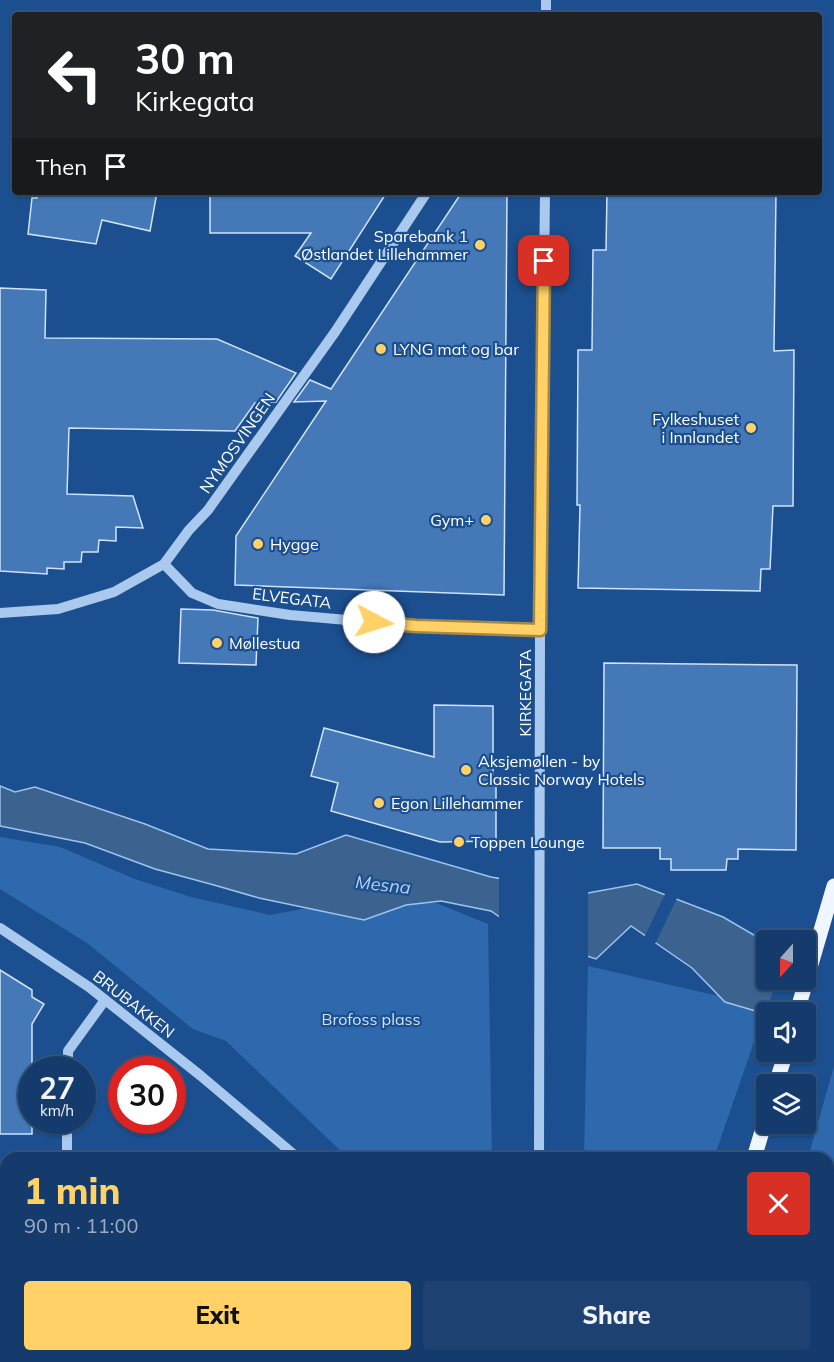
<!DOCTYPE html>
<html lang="en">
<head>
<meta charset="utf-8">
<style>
	:root { --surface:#143b6b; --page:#1d4271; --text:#f1f3f6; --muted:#9dadc1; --line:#33557e; --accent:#ffd166 }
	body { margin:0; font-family:Mulish,sans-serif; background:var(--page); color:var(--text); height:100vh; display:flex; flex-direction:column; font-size:22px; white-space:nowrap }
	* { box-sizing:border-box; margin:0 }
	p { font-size:20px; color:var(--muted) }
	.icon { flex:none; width:33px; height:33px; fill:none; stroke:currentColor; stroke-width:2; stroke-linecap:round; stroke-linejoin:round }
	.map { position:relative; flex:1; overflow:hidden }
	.details { position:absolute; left:0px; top:1152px; width:834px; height:210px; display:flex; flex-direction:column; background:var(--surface); border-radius:18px 18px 0 0; box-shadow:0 2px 4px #0004,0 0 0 2px var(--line) }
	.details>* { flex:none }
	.hud { position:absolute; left:12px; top:12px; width:810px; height:183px; border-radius:6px; box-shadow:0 2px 4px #0004,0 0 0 2px var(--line); background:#202124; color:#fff; overflow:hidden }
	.needle { width:39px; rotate:201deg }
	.buttons { position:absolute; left:756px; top:930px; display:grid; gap:12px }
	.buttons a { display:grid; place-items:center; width:60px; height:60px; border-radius:6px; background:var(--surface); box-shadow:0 2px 4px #0004,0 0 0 2px var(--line); font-size:30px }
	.speed { position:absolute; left:18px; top:1056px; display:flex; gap:12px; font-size:30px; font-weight:700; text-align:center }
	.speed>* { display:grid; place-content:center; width:78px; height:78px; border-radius:50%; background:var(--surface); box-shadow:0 2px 4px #0004,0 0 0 2px var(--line); line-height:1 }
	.speed small { font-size:15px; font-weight:400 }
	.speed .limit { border:9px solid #d22; background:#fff; color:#111 }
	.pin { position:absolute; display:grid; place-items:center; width:51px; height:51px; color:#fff; margin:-26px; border-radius:12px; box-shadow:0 3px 9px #0006 }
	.me { position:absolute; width:66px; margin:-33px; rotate:95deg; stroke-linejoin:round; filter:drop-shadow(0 0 4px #0008) }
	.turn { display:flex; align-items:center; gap:21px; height:126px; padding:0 24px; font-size:27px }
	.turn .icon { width:78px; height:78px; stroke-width:2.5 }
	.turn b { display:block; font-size:42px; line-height:51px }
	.then { display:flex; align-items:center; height:57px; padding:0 24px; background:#0003; gap:12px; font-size:22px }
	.round { display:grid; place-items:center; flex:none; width:63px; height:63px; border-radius:6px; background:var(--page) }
	.head { display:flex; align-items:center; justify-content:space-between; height:102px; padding:0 24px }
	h1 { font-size:36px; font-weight:800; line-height:45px; color:var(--accent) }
	.cta { display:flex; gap:12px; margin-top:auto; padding:12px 24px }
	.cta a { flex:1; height:69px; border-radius:6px; background:var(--accent); color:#111; font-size:24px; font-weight:800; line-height:69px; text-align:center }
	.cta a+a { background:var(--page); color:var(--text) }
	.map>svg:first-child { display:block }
	.green { fill:#2e69ad }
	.water { fill:#3c6290; stroke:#9cc4f0; stroke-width:1.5 }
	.pier { fill:#1b4f8f }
	.building { fill:#4478b7; stroke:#cfe3fa; stroke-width:1.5 }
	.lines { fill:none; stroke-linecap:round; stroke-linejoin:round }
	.minor { stroke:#a9c9ee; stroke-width:10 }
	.major { stroke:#f0f6ff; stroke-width:15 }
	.route-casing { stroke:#a68842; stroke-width:15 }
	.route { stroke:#ffd166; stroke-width:10 }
	.poi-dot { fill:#ffd166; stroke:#1b4f8f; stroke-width:2 }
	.labels { text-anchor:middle; stroke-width:4.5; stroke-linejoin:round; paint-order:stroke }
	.poi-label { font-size:16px; fill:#fff; stroke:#1b4f8f; text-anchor:start }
	.street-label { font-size:16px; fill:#fff; stroke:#1b4f8f }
	.park-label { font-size:16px; fill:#cfe3fa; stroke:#1b4f8f }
	.water-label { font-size:18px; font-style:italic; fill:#b5d3f5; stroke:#1b4f8f }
</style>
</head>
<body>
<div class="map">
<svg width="834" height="1362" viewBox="0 0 834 1362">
	<rect width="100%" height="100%" fill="#1b4f8f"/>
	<path class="green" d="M 0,837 L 60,847 L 135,879 L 191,897 L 270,915 L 339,902 L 436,903 L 488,924 L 492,1158 L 348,1158 L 226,1041 L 193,1029 L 87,943 L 0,889 Z
		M 588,966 L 766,1007 L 714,1158 L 584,1158 Z
		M 834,1066 L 834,1310 L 831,1362 L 776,1362 L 777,1356 L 828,1356 L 828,1158 L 808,1158 Z"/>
	<path class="water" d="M 0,786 L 15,792 L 35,787 L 145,824 L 208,849 L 296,854 L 346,835 L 491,877 L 588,893 L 637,884 L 723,917 L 766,942 L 766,980 L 806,980 L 806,1012 L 759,1012 L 725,1002 L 692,968 L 631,926 L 596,959 L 528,937 L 491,911 L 441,901 L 406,905 L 364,920 L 259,898 L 214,885 L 155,869 L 85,843 L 0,826 Z"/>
	<path class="pier" d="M 499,875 L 588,890 L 588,960 L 527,939 L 499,920 Z
		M 666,892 L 678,896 L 654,946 L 644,938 Z
		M 806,948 L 834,949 L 834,1019 L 806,1018 L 806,1012 L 766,1012 L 766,1015 L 776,980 L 806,980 Z"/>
	<path class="building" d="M 37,192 L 157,192 L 150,231 L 102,220 L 96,244 L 28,234 L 32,198 L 37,198 Z
		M 210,192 L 387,192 L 331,279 L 295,256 L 311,233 L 210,233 Z
		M 462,192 L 507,192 L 504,595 L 235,585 L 236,536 L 326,401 L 294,402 L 310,380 L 331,389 Z
		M 607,192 L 776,192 L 774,351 L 794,350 L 793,506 L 773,506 L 770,569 L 761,569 L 760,591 L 578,588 L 580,505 L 577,505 L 578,350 L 592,350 L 593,250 L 606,250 Z
		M 0,288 L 46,290 L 45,338 L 217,339 L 296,373 L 276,402 L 255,403 L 235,431 L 69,428 L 67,494 L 133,496 L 143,528 L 116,527 L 116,541 L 99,540 L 98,552 L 82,552 L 81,562 L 64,562 L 64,569 L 47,568 L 47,574 L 0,571 Z
		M 181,609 L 213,610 L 258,618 L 256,665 L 179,663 Z
		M 604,663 L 797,665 L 796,850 L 738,849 L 738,859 L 727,859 L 726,870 L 671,870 L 671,859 L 660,859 L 660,848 L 603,848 Z
		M 434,705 L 493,706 L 493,785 L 496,785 L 496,841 L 440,842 L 331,811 L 338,783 L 311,776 L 324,728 L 434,757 Z
		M 0,970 L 32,990 L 32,997 L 44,1004 L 32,1024 L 32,1134 L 0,1134 Z"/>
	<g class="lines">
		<path class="minor" d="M 546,15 L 546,0
			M 164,564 L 192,593 L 218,604 L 290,615 L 416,626 L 540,630
			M 0,613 L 58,609 L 114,592 L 164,564 L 189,530 L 208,510 L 335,332 L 427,192
			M 0,928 L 89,987 L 201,1076 L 298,1158
			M 68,1070 L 68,1051 L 105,1000
			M 67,1158 L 67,1120
			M 539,1158 L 540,630 L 545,192
			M 540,1356 L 541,1362
			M 65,1362 L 65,1356"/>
		<path class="major" d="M 797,1012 L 834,886
			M 776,1084 L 786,1052
			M 754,1158 L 766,1118
			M 686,1362 L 688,1356"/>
	</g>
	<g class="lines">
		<defs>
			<path id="route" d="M 374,622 L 416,626 L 540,630 L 544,261"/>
		</defs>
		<use href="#route" class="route-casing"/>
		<use href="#route" class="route"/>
	</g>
	<g class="poi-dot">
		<circle cx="480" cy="245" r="6"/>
		<circle cx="381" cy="349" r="6"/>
		<circle cx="751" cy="428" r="6"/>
		<circle cx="486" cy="520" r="6"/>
		<circle cx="258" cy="544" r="6"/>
		<circle cx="217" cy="643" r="6"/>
		<circle cx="466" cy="770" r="6"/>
		<circle cx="379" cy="803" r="6"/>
		<circle cx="459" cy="842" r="6"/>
	</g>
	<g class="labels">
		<g class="poi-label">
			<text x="468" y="242" text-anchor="end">Sparebank 1<tspan x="468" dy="18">Østlandet Lillehammer</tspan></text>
			<text x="393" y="355">LYNG mat og bar</text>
			<text x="739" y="425" text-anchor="end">Fylkeshuset<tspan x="739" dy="18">i Innlandet</tspan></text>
			<text x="474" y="526" text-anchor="end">Gym+</text>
			<text x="270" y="550">Hygge</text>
			<text x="229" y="649">Møllestua</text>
			<text x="478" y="767">Aksjemøllen - by<tspan x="478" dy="18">Classic Norway Hotels</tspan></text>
			<text x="391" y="809">Egon Lillehammer</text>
			<text x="471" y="848">Toppen Lounge</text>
		</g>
		<g class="street-label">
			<text transform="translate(237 443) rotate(-55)" y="6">NYMOSVINGEN</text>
			<text transform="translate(292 598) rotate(7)" y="6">ELVEGATA</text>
			<text transform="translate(525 693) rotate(-90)" y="6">KIRKEGATA</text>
			<text transform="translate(134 1004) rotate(38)" y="6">BRUBAKKEN</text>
		</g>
		<g class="park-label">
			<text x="371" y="1025">Brofoss plass</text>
		</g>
		<g class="water-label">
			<text transform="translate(383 885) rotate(6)" y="6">Mesna</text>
		</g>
	</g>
</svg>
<div class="buttons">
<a><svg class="needle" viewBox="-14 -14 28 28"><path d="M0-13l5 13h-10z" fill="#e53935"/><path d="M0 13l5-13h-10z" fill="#9dadc1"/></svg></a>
<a><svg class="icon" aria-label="sound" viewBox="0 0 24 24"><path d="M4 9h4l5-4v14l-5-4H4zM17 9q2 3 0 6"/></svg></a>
<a><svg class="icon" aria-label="layers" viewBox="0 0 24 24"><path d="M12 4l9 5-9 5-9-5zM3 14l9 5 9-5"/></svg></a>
</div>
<div class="speed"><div>27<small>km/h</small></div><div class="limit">30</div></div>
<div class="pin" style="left:544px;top:261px;background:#d93025"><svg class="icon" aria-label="arrive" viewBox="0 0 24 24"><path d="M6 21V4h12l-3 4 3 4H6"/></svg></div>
<svg class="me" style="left:374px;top:622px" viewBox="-20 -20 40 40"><circle r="19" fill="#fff"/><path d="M0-13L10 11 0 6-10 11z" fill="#ffd166"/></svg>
<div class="hud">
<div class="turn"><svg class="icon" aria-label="left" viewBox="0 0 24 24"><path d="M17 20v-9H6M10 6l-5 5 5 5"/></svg><div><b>30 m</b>Kirkegata</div></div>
<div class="then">Then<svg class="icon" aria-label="arrive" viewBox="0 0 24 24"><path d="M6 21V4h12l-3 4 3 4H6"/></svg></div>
</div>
<section class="details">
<div class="head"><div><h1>1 min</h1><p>90 m · 11:00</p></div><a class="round" style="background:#d93025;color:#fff"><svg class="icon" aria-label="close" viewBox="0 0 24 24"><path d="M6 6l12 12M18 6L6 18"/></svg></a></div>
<div class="cta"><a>Exit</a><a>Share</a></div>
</section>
</div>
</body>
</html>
